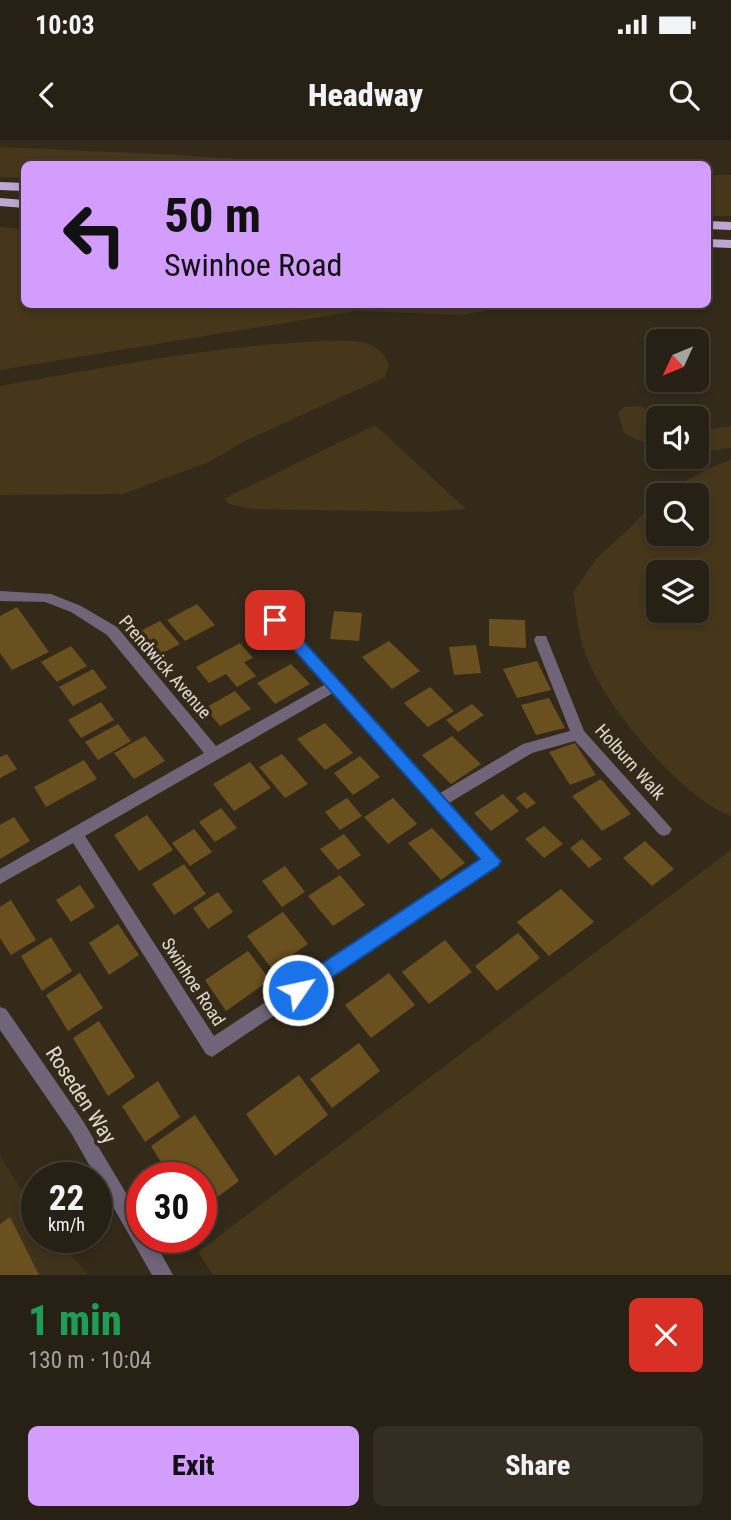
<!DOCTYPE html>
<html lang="en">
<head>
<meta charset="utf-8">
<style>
	:root { --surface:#272014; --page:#332d22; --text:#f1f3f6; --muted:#a4a3a0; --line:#433e34; --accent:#d29dfd }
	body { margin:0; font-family:"Roboto Condensed",sans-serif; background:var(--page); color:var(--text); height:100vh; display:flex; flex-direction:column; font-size:26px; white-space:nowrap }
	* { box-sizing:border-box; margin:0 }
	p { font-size:23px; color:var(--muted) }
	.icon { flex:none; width:38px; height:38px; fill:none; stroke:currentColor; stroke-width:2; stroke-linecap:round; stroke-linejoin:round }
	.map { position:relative; height:1135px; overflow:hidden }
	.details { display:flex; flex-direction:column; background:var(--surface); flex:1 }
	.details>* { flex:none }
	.hud { position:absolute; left:21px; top:21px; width:690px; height:147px; border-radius:10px; box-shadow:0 4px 10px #0003,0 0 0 2px var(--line); background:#d29dfd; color:#111; overflow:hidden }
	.needle { width:46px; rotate:226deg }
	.tools { position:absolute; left:646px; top:189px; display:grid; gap:14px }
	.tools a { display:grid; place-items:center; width:63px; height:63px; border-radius:10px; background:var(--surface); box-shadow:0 4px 10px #0003,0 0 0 2px var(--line); font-size:35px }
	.speed { position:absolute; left:21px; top:1022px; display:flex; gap:14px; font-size:35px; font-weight:700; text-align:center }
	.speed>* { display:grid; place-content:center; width:91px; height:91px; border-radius:50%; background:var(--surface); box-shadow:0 4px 10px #0003,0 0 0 2px var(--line); line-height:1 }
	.speed small { font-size:18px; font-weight:400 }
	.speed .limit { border:10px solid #d22; background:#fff; color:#111 }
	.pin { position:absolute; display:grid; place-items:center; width:60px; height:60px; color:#fff; margin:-30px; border-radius:14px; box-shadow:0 4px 10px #0006 }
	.me { position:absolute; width:77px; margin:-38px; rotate:56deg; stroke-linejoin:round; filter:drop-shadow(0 0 5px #0008) }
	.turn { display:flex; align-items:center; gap:24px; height:147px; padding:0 28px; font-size:32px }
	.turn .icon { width:91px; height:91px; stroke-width:2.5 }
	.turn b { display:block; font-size:49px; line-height:60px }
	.round { display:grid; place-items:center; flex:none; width:74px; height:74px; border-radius:10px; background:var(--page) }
	.headline { display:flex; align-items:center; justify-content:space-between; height:119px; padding:0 28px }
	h1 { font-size:42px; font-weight:800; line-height:52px; color:#1e9e55 }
	.action { display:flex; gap:14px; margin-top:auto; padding:14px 28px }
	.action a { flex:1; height:80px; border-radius:10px; background:var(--accent); color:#111; font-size:28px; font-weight:800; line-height:80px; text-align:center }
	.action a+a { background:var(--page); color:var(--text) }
	.status { display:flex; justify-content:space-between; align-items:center; height:49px; padding:0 35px; background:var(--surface); direction:ltr }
	.status svg { height:19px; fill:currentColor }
	header { display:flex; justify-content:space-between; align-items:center; height:91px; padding:0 28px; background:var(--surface); font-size:32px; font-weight:800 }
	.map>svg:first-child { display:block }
	.built { fill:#40331c }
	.green { fill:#46361a; fill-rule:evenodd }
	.building { fill:#6a501e }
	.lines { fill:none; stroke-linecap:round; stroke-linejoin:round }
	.minor { fill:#6f6478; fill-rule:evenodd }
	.tertiary { fill:#6f6478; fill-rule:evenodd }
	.trunk { fill:#bea6d4; fill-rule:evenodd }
	.route { fill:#1a73e8; stroke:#114b97; stroke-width:2 }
	.labels { text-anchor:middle; stroke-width:7; stroke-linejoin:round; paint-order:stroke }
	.street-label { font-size:18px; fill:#e0dacf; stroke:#342a1a }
	.near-street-label { font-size:21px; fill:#e0dacf; stroke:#342a1a }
</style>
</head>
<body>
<div class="status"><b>10:03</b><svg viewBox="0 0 49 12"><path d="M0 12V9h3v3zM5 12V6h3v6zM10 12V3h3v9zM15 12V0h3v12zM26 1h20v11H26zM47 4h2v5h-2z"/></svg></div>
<header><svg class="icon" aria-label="back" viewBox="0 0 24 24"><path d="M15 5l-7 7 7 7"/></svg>Headway<svg class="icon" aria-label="search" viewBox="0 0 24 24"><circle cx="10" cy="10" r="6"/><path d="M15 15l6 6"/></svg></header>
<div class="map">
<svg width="731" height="1135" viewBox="0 0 731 1135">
	<rect width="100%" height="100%" fill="#342a1a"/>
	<path class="built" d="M 0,1016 L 37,1075 L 37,1097 L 56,1097 L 88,1135 L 0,1135 Z"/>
	<path class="green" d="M 0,7 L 178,15 L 312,24 L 24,24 L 24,38 L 0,37 Z
		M 707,35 L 731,35 L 731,76 L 707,76 Z
		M 0,87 L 24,89 L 24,164 L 511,165 L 463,175 L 356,171 L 0,230 Z
		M 326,201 C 351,201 377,197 389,224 L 385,237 L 245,301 L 209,322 L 123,354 L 0,355 L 0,246 C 108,227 216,205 326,201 Z
		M 639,266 L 667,278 L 658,278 L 658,310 L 624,293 L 618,273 L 624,267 Z
		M 375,285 L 466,369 L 428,372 L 251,369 L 229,364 L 225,358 Z
		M 731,286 L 731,308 L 697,312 L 697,287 L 713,289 Z
		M 731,320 L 731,676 C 683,659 611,572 590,525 C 579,503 577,477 573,452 L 597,418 L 632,386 L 658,357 L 658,394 L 696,394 L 696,355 L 660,355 L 709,328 ZM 658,432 L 696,432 L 696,471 L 658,471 Z
		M 731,710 L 731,1135 L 213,1135 L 198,1112 Z"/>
	<path class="building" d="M 197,464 L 215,485 L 185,501 L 167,480 Z
		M 17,467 L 49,512 L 12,530 L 0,513 L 0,476 Z
		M 334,471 L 362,473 L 359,501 L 330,499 Z
		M 489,479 L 525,480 L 526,508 L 489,506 Z
		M 160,481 L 180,504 L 153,518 L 133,495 Z
		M 389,501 L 420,531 L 392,549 L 362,517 Z
		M 240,503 L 253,518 L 244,522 L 256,536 L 237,547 L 226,534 L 209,543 L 196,527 Z
		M 476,505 L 481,533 L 454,535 L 449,507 Z
		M 71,506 L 87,526 L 57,542 L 41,522 Z
		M 537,521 L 551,550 L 517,558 L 503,529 Z
		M 291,524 L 310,544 L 275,564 L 257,543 Z
		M 93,529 L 107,548 L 73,566 L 59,547 Z
		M 430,547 L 454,571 L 428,587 L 404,563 Z
		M 235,551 L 251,569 L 220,586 L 205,568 Z
		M 549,558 L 565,588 L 536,595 L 521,565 Z
		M 101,562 L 114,580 L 81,598 L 68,580 Z
		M 472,564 L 484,575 L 458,592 L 446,580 Z
		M 325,583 L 353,613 L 325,630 L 297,599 Z
		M 118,584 L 131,601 L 98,620 L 85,602 Z
		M 145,596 L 165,621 L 134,639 L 114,613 Z
		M 452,596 L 481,624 L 451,644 L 422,615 Z
		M 575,603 L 596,635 L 570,645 L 549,612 Z
		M 7,614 L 17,629 L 0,638 L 0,617 Z
		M 282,614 L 308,644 L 285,658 L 259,627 Z
		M 360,616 L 380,637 L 353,655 L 334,633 Z
		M 84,620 L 97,639 L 46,667 L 34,647 Z
		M 250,622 L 271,648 L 234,671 L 213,644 Z
		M 601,639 L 631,674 L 602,691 L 572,656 Z
		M 525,652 L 536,663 L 527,669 L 516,658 Z
		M 503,654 L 519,671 L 491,691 L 474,673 Z
		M 347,658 L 362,676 L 340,690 L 325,672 Z
		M 393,658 L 417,684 L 388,704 L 364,677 Z
		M 221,668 L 237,688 L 215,702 L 199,682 Z
		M 147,675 L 173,710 L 139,731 L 114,695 Z
		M 14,677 L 30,701 L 0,719 L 0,685 Z
		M 544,686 L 563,704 L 544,718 L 525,699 Z
		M 432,688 L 465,723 L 441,740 L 408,703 Z
		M 194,689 L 212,712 L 190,726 L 172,703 Z
		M 344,694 L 361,715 L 338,730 L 320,709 Z
		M 582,699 L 602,719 L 589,728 L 570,708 Z
		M 645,701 L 674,729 L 652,746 L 623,718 Z
		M 184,724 L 206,754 L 174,775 L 152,744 Z
		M 285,726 L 305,752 L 282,767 L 262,741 Z
		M 340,735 L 365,765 L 333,786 L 308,756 Z
		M 80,745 L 95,767 L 71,782 L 56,760 Z
		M 561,749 L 594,782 L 549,816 L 517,782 Z
		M 218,752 L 233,772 L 208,789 L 193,768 Z
		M 11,760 L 36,800 L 11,815 L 0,798 L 0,767 Z
		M 283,772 L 308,804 L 272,829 L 247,796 Z
		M 118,784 L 139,815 L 109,835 L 89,803 Z
		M 518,793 L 540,818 L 497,851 L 475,826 Z
		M 51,797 L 72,831 L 42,851 L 21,816 Z
		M 445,800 L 472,832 L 429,864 L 402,832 Z
		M 248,811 L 270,840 L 226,871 L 205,840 Z
		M 80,833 L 103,868 L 68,891 L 46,855 Z
		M 389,833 L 415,865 L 371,898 L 345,865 Z
		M 99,881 L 135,937 L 108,956 L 73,898 Z
		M 359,903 L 380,931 L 332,968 L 310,939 Z
		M 299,935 L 328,975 L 275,1016 L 246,974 Z
		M 158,941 L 180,977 L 145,1002 L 122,966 Z
		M 195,975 L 239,1041 L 201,1069 L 201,1038 L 171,1038 L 151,1006 Z
		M 10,1077 L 39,1135 L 0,1135 L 0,1084 Z"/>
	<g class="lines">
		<path class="minor" d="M 0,451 L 51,454 L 81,466 L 117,487 L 216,606 L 326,544 L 268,479 L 270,476 L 280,476 L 440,653 L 523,604 L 570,591 L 534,500 L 536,496 L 546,496 L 584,591 L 672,689 L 669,694 L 664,696 L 659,694 L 575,601 L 532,613 L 449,663 L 497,716 L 500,721 L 497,726 L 212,917 L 206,914 L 73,703 L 0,744 L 0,729 L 204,613 L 107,495 L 71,472 L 45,462 L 0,461 ZM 333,553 L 481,720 L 214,896 L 85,696 Z"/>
		<path class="tertiary" d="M 0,867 L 6,869 L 83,981 L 142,1080 L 142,1097 L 152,1097 L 173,1135 L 152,1135 L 71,993 L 0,890 Z"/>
		<path class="trunk" d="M 0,42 L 24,43 L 24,51 L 0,50 Z
			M 0,58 L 24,60 L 24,68 L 0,66 Z
			M 707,81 L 731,82 L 731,90 L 707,89 Z
			M 707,99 L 731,100 L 731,108 L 707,107 Z"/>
	</g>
	<path class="route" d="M 275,474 L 281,476 L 501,721 L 498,726 L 298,860 L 291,857 L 289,850 L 291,844 L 480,719 L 270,483 L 268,480 L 270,476 Z"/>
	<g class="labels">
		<g class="street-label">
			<text transform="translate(165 527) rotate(49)" y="6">Prendwick Avenue</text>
			<text transform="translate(630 622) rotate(48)" y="6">Holburn Walk</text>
			<text transform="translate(193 842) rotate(57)" y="6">Swinhoe Road</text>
		</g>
		<g class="near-street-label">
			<text transform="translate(81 955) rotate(57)" y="7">Roseden Way</text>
		</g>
	</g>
</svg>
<div class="tools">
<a><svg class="needle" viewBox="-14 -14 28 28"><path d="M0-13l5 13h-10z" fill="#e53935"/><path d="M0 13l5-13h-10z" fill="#a4a3a0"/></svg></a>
<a><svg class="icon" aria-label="sound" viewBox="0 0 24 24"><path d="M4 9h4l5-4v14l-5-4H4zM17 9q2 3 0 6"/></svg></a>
<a><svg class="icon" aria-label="search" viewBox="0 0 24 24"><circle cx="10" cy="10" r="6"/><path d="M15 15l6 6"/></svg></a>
<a><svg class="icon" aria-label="layers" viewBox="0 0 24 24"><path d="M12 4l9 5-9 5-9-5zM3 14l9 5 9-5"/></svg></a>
</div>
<div class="speed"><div>22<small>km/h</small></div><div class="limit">30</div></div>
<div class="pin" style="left:275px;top:480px;background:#d93025"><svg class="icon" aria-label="arrive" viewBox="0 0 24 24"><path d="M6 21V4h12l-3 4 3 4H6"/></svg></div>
<svg class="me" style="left:298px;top:850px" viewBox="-20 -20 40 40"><circle r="17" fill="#1a73e8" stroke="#fff" stroke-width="3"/><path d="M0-11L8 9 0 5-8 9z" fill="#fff"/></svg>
<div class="hud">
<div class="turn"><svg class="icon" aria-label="left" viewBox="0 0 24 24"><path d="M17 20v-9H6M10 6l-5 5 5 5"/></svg><div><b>50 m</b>Swinhoe Road</div></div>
</div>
</div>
<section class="details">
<div class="headline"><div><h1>1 min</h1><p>130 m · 10:04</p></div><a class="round" style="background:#d93025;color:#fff"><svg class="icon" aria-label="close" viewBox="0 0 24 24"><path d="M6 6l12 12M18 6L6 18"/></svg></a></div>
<div class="action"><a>Exit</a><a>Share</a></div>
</section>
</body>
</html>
